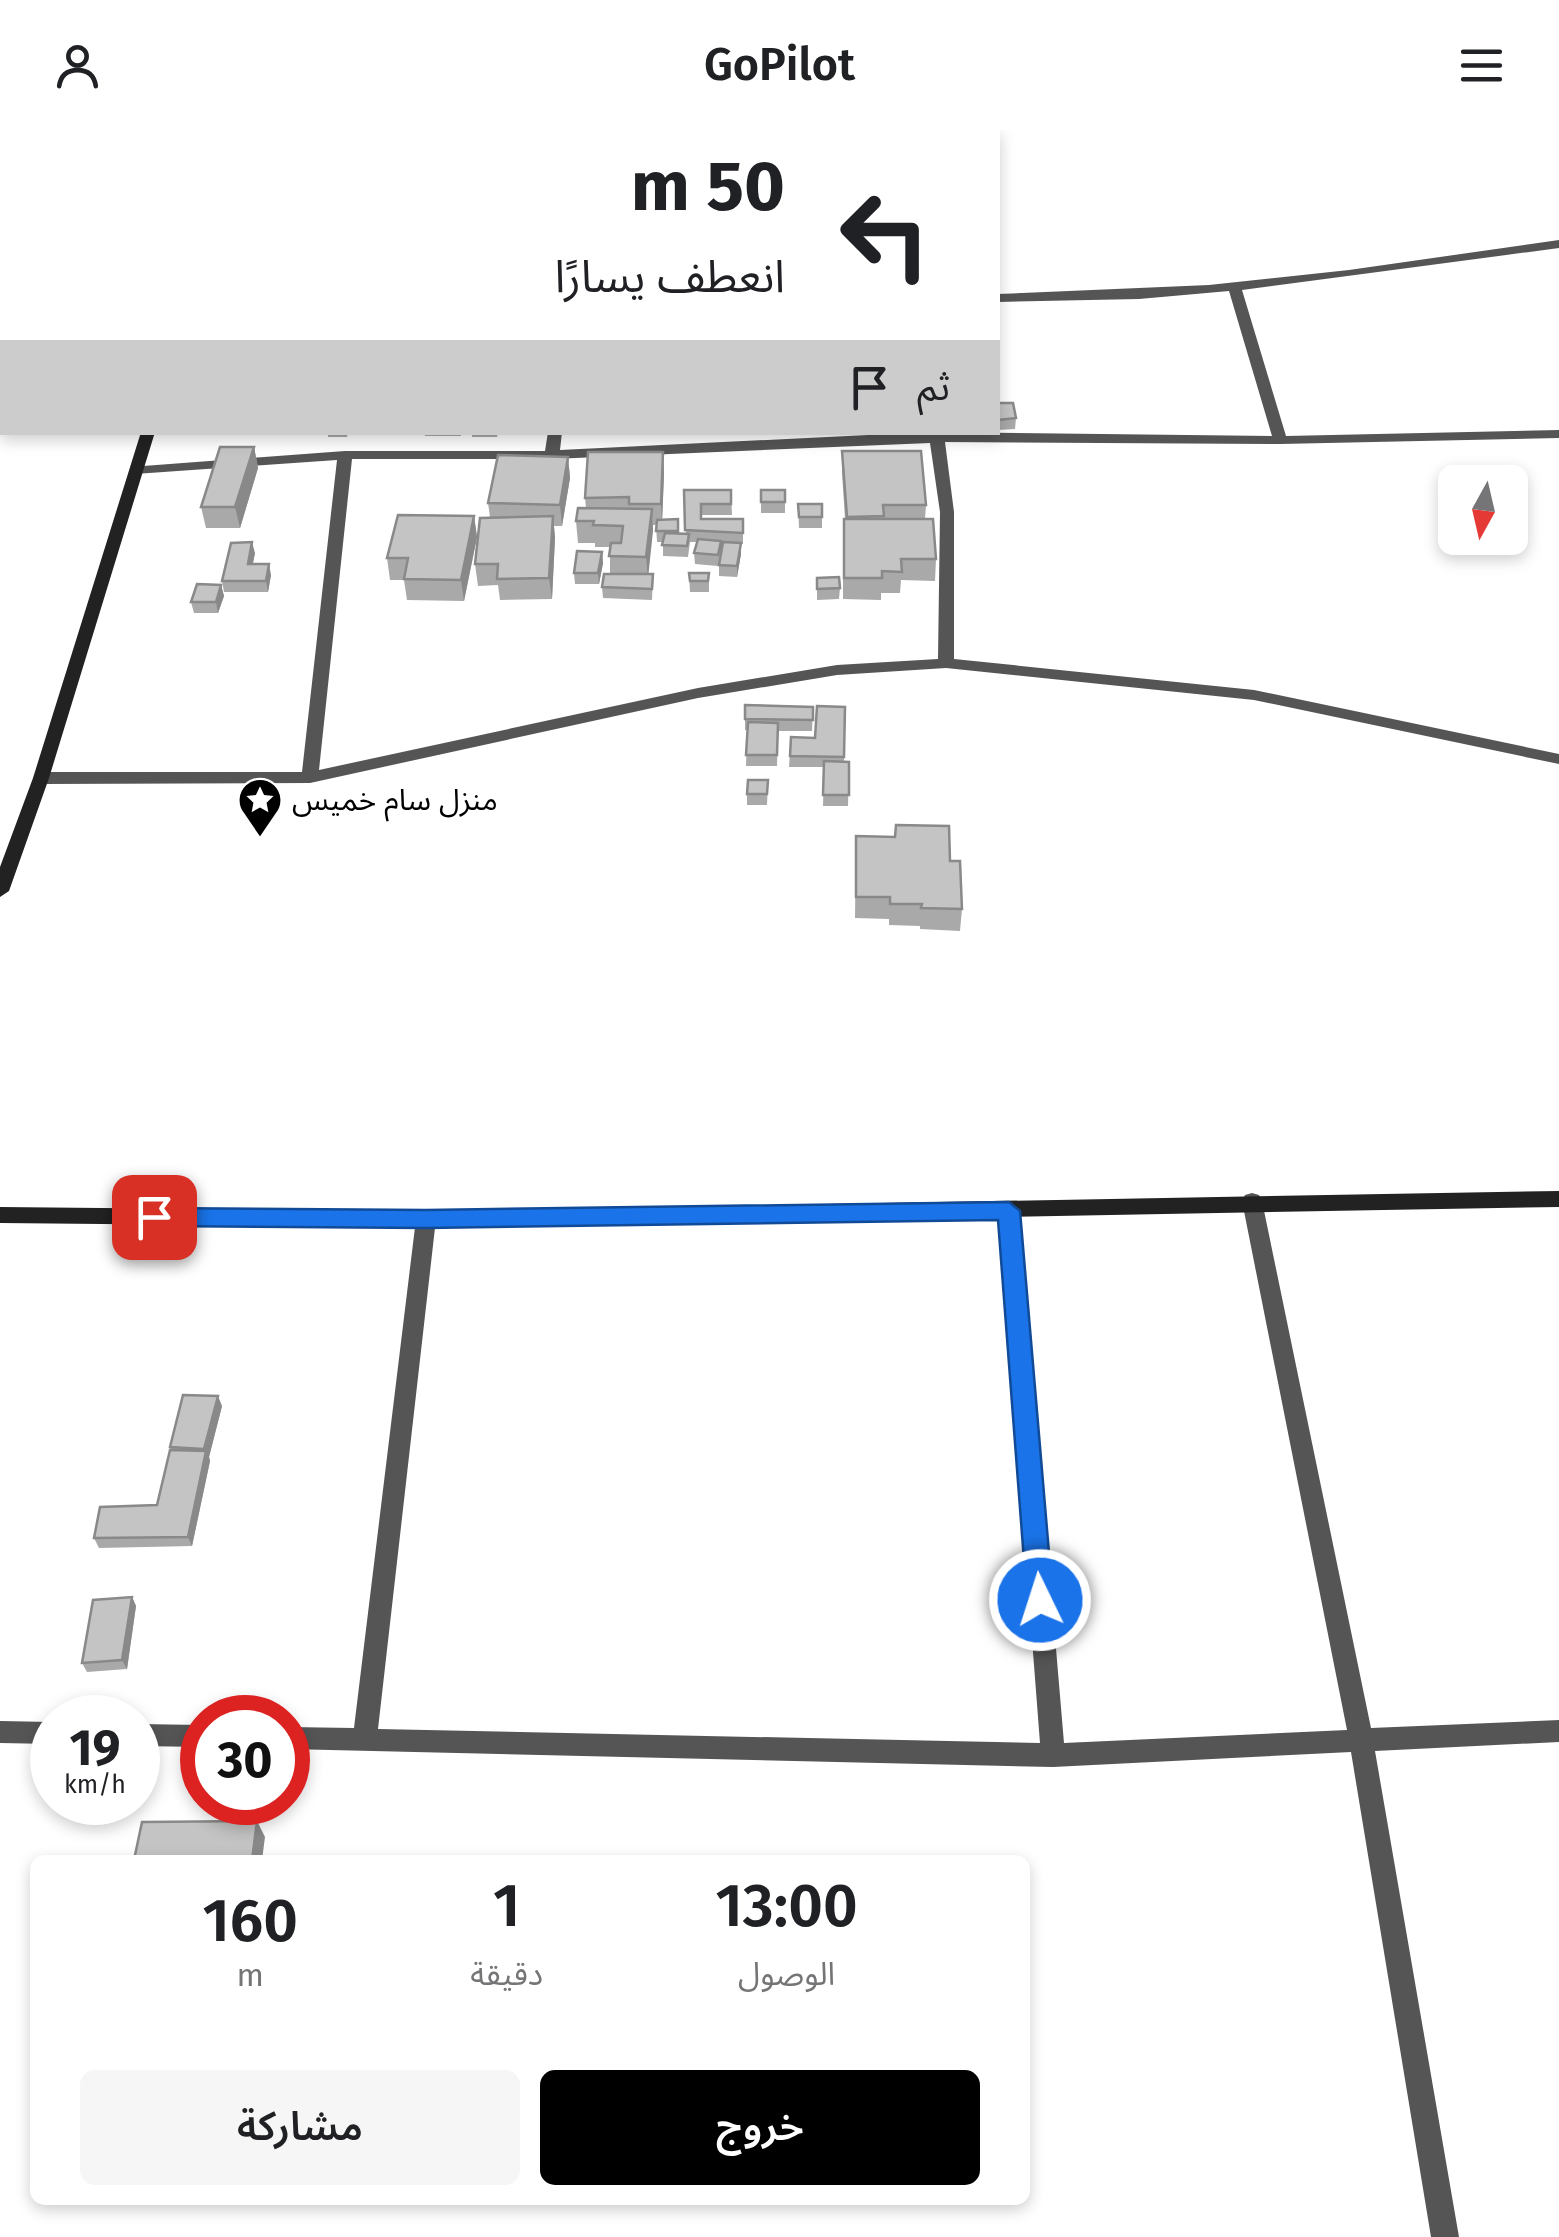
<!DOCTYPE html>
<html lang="ar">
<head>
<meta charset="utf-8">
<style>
	:root { --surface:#fff; --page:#f6f6f6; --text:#202124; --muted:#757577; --accent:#000 }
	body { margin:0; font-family:"Fira Sans","Noto Sans Arabic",sans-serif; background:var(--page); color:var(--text); direction:rtl; height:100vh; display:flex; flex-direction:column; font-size:38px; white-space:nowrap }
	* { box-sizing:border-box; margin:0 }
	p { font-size:32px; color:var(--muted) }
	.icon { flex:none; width:55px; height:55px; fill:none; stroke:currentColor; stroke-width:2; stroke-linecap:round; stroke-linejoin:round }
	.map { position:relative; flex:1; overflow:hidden; direction:ltr }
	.side { position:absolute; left:30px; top:1725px; width:1000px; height:350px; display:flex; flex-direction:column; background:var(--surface); border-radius:15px; box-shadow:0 5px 15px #0003; direction:rtl }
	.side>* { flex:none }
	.banner { position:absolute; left:0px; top:0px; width:1000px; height:305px; box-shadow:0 5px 15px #0003; direction:rtl; background:#fff; color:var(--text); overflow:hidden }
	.needle { width:65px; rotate:188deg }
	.controls { position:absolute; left:1438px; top:335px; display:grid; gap:20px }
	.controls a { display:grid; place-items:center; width:90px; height:90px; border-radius:15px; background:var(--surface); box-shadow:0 5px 15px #0003; font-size:50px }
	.speed { position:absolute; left:30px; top:1565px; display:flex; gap:20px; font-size:50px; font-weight:700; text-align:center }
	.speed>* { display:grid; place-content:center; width:130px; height:130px; border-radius:50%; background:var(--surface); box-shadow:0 5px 15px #0003; line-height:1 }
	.speed small { font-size:25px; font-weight:400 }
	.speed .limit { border:15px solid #d22; background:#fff; color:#111 }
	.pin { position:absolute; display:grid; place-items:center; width:85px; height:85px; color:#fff; margin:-42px; border-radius:20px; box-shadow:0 5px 15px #0006 }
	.me { position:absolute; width:110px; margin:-55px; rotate:356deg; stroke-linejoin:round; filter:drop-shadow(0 0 8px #0008) }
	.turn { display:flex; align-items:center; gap:35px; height:210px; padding:0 50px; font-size:45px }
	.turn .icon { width:130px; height:130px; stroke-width:2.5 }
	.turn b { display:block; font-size:70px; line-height:85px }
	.then { display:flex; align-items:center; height:95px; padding:0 50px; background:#0003; gap:20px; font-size:38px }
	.eta { display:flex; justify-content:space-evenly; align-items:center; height:170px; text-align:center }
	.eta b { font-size:60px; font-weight:600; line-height:70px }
	.button { display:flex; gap:20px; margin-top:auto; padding:20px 50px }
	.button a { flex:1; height:115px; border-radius:15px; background:var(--accent); color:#fff; font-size:40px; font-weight:600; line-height:115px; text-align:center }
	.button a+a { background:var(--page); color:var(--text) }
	header { display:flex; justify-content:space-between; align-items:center; height:130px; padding:0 50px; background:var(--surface); font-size:45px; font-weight:600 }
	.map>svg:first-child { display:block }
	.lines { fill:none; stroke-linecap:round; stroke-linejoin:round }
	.street { fill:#555; fill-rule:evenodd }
	.secondary { fill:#222; fill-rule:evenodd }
	.wall { fill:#a9a9a9 }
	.shaded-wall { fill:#898989 }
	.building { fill:#c4c4c4; stroke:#898989; stroke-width:2.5 }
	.route { fill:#1a73e8; stroke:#114b97; stroke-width:2.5 }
	.labels { text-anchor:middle; stroke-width:8; stroke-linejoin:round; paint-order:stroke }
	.poi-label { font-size:30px; fill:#000; stroke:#fff; text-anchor:start }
</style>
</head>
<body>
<header><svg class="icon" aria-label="menu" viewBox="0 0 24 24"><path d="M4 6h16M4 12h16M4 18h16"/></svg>GoPilot<svg class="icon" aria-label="person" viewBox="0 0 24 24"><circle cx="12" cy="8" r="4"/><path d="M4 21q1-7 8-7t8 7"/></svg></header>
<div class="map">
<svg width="1559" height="2107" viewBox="0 0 1559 2107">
	<rect width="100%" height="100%" fill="#fff"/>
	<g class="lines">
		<path class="street" d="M 581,0 L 593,0 L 593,2 L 581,2 Z
			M 0,45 L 2,45 L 2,53 L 0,53 Z
			M 1559,110 L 1559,118 L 1242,160 L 1286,306 L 1559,300 L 1559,308 L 1280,314 L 945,312 L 954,382 L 954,529 L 1254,560 L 1559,624 L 1559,634 L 1254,570 L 946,538 L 837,545 L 698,568 L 310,653 L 41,654 L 33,648 L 41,642 L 302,642 L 337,330 L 135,344 L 130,343 L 130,337 L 345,321 L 545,321 L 548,302 L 562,302 L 560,320 L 929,302 L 1272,306 L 1229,161 L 1139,169 L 998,172 L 998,164 L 1209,155 L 1349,140 ZM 930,313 L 940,382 L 938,529 L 837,535 L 698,558 L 319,640 L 352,329 L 552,329 Z
			M 1252,1063 L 1259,1065 L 1262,1071 L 1371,1598 L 1559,1590 L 1559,1612 L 1375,1621 L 1459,2107 L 1431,2107 L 1351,1622 L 1053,1637 L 288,1619 L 288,1597 L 354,1598 L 416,1089 L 419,1083 L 433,1083 L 436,1089 L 378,1599 L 1040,1613 L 999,1081 L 1002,1075 L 1016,1075 L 1019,1081 L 1064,1613 L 1347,1600 L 1242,1071 L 1245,1065 Z
			M 0,1591 L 52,1592 L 52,1614 L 0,1613 Z
			M 138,1594 L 202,1595 L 202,1617 L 138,1616 Z"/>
		<path class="secondary" d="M 141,302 L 155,302 L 49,648 L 9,761 L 0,767 L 0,737 L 33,648 Z
			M 1559,1061 L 1559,1077 L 431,1097 L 0,1093 L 0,1077 L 431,1081 Z"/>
	</g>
	<path class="wall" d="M 0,0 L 91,0 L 90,2 L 2,2 L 2,22 L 0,15 Z
		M 654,0 L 727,0 L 727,2 L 654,2 Z
		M 998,273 L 1016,288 L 1015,299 L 998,300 Z
		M 328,302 L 348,302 L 347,307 L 328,307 Z
		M 424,302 L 461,302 L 461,306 L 425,306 Z
		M 472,302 L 498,302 L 497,307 L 472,307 Z
		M 254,317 L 258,338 L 240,398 L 206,398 L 201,377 Z
		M 842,321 L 926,375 L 925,389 L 936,429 L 935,451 L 901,450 L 900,463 L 881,463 L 881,470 L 843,469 L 843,410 L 845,389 L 842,343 Z
		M 663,322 L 664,344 L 662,390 L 678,389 L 679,404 L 686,404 L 684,360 L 731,360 L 732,385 L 702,385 L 702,389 L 743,389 L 743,414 L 741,414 L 741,424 L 737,447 L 719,446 L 719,433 L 718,436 L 695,434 L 694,423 L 697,412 L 690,412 L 688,427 L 663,426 L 663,412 L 657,412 L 656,395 L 653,395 L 648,444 L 653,444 L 652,470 L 603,468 L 602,457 L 610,444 L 610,417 L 595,417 L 595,413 L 578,413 L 576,391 L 586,378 L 585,368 Z
		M 568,327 L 570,348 L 562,396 L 554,396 L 555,408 L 552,469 L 500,470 L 498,455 L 478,456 L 475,434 L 490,387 L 488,373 Z
		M 761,360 L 785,360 L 785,383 L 761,383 Z
		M 798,374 L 822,374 L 822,398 L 799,398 Z
		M 474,386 L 477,407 L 464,471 L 407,470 L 404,450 L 390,450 L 387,428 Z
		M 602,422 L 603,433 L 599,454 L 575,454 L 574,443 Z
		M 255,423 L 253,434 L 271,445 L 268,462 L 224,462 L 222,451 Z
		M 689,443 L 709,443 L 709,462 L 690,462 Z
		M 817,448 L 840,458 L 839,469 L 817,470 Z
		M 221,455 L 224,466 L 218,483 L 194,483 L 191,472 Z
		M 745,575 L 813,577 L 812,601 L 778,601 L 777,636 L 746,636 L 747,600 L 745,600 Z
		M 845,577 L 844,631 L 849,632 L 848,676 L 823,676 L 824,637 L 789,637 L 791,607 L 815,608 Z
		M 768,650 L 767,675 L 747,675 L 747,664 Z
		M 856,706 L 950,731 L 962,779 L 960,801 L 920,799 L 920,796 L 889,795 L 889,789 L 855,788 Z
		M 222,1276 L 209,1327 L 210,1331 L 192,1416 L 99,1418 L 94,1408 L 157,1375 L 171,1320 L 170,1317 Z
		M 132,1467 L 136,1476 L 127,1539 L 87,1542 L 82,1533 Z"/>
	<path class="shaded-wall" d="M 254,317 L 258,338 L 240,398 L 235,377 Z
		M 663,322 L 664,344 L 662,395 L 661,374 Z
		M 568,327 L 570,348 L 562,396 L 560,375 Z
		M 652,379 L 653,401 L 648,448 L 646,427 Z
		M 474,386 L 477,407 L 464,471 L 461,450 Z
		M 553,386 L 555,408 L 552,469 L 549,448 Z
		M 252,412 L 255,423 L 250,445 L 248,434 Z
		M 741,413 L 741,424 L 737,447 L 737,436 Z
		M 602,422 L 603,433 L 599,454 L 598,443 Z
		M 269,434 L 271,445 L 268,462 L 266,451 Z
		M 221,455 L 224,466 L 218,483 L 216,472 Z
		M 218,1266 L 222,1276 L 209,1327 L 210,1331 L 192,1416 L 188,1407 L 206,1323 L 204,1319 Z
		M 132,1467 L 136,1476 L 127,1539 L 122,1530 Z
		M 257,1691 L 265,1707 L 262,1730 L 252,1730 Z"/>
	<path class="building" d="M 0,0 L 79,0 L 0,2 Z
		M 470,0 L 523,0 L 523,2 L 469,2 Z
		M 615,0 L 652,0 L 652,2 L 615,2 Z
		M 682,0 L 726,0 L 726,2 L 682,2 Z
		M 826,0 L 889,0 L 889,2 L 826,2 Z
		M 998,273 L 1013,273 L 1016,288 L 998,290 Z
		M 220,317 L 254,317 L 235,377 L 201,377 Z
		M 842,321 L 921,321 L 926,375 L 883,375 L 884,386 L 847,387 Z
		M 588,322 L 663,322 L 661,374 L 629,374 L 629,367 L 585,368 Z
		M 498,325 L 568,327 L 560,375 L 488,373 Z
		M 684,360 L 731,360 L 731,374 L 701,374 L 701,389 L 743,389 L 743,403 L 685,400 Z
		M 761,360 L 785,360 L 785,372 L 761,372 Z
		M 798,374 L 822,374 L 822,387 L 799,387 Z
		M 578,378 L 652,379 L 646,427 L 609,426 L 611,413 L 621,413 L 623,396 L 593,395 L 594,391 L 576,391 Z
		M 398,385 L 474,386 L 461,450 L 404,449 L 408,428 L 387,428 Z
		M 553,386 L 549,448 L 497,449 L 498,434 L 475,434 L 480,388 Z
		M 678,389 L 678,401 L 656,401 L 657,390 Z
		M 844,389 L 933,389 L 936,429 L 901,429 L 902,442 L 882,441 L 882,448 L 844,448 Z
		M 665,403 L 689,404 L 687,416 L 662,415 Z
		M 698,409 L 721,411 L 718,425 L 694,423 Z
		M 252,412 L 248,434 L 269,434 L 266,451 L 222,451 L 231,413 Z
		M 723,412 L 741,413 L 737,436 L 719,435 Z
		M 577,421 L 602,422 L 598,443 L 574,443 Z
		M 689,443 L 709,443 L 708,451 L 690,451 Z
		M 604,444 L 653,444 L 652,459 L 602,457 Z
		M 839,447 L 840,458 L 817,459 L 817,448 Z
		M 197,454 L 221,455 L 216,472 L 191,472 Z
		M 745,575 L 813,577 L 813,590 L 745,589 Z
		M 817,576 L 845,577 L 844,627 L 790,626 L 791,607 L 815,608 Z
		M 748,592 L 778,593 L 777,625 L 746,625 Z
		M 824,631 L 849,632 L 849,665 L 823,665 Z
		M 748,650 L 768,650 L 767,664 L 747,664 Z
		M 896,695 L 949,696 L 950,731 L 960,731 L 962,779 L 921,778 L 922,774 L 890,774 L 890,767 L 856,767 L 856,706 L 895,707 Z
		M 183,1265 L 218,1266 L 204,1319 L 170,1317 Z
		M 170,1320 L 206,1321 L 188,1407 L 94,1408 L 100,1377 L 157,1375 Z
		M 132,1467 L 122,1530 L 82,1533 L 93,1470 Z
		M 257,1691 L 252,1730 L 134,1730 L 142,1692 Z"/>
	<path class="route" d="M 1009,1072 L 1020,1081 L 1053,1470 L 1050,1478 L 1040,1482 L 1031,1478 L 1027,1470 L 998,1090 L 426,1098 L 154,1096 L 142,1087 L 154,1078 L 426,1080 Z"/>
	<defs>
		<symbol id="sight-pin" viewBox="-11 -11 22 30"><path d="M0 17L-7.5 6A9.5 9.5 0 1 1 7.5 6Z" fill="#000" stroke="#fff"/><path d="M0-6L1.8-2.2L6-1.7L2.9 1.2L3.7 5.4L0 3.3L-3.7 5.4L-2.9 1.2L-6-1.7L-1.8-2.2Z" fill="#fff"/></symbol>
	</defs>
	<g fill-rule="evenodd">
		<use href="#sight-pin" x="235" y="645" width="50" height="68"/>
	</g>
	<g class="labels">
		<g class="poi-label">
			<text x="292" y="680">منزل سام خميس</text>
		</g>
	</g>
</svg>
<div class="controls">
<a><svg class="needle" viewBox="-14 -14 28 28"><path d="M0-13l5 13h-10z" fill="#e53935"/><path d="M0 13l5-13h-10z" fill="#757577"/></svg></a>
</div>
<div class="speed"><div>19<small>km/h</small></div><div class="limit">30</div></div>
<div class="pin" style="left:154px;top:1087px;background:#d93025"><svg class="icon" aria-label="arrive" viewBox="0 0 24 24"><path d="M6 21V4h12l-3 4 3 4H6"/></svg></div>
<svg class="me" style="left:1040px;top:1470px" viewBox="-20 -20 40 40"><circle r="17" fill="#1a73e8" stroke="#fff" stroke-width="3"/><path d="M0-11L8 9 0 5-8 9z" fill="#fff"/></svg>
<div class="banner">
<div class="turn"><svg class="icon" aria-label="left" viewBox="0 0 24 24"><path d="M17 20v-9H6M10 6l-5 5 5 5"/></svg><div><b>50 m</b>انعطف يسارًا</div></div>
<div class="then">ثم<svg class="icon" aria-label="arrive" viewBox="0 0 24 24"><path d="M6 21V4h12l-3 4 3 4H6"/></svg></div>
</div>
<section class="side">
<div class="eta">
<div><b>13:00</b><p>الوصول</p></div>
<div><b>1</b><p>دقيقة</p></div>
<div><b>160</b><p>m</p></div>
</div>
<div class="button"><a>خروج</a><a>مشاركة</a></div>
</section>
</div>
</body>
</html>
